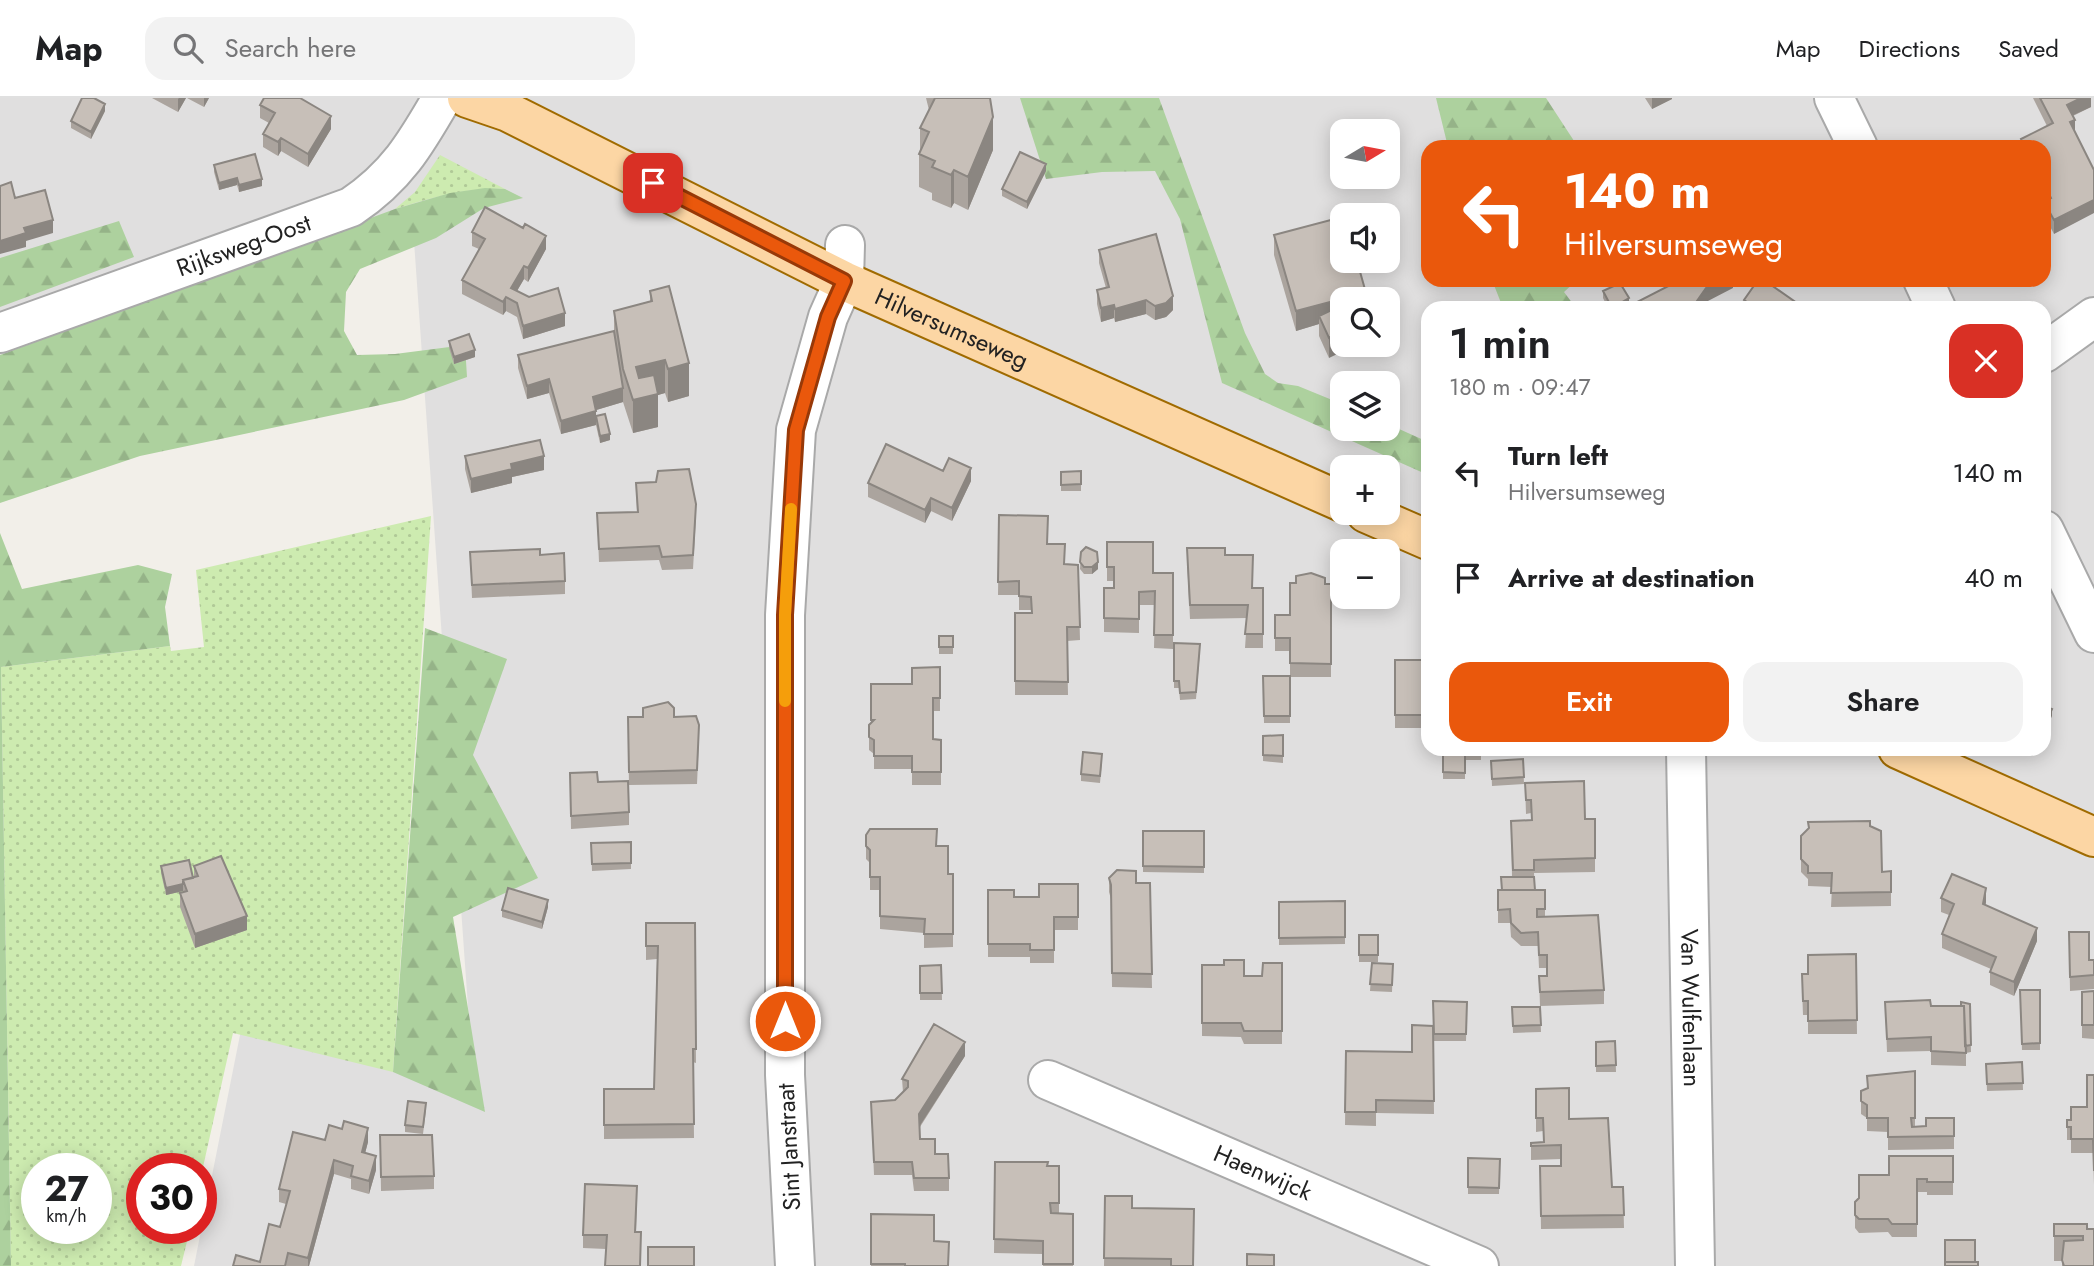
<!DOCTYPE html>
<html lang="en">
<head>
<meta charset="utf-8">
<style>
	:root { --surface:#fff; --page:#f2f2f2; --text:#202124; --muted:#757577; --line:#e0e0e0; --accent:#ea580c }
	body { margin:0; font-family:Jost,sans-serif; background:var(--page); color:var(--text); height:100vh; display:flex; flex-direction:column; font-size:26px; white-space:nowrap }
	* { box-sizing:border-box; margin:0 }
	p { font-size:23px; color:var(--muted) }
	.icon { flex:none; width:38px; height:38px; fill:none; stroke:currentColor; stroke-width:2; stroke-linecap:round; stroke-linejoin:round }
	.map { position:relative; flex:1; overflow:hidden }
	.sheet { position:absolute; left:1421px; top:203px; width:630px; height:455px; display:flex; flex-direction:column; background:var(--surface); border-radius:21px; box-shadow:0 4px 18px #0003 }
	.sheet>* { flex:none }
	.top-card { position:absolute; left:1421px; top:42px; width:630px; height:147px; border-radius:21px; box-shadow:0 4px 18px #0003; background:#ea580c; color:#fff; overflow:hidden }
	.needle { width:46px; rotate:80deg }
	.controls { position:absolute; left:1330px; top:21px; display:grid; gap:14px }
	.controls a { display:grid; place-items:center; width:70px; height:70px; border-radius:14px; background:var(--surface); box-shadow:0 4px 18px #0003; font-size:35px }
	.speed { position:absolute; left:21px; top:1055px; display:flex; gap:14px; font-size:35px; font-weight:700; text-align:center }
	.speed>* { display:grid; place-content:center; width:91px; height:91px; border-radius:50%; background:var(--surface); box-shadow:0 4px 18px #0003; line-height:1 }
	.speed small { font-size:18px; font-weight:400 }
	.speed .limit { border:10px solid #d22; background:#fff; color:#111 }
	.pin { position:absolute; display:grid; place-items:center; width:60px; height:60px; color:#fff; margin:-30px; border-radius:14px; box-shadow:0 4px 10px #0006 }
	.me { position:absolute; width:77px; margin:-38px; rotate:0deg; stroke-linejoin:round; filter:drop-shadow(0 0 5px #0008) }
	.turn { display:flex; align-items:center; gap:24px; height:147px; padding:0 28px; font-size:32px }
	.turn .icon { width:91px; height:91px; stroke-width:2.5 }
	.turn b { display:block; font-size:49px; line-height:60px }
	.round { display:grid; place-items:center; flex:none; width:74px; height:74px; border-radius:21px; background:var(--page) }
	.head { display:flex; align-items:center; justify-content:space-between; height:119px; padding:0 28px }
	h1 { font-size:42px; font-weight:600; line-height:52px }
	.action { display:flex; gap:14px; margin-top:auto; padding:14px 28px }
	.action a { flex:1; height:80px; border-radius:21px; background:var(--accent); color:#fff; font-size:28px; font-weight:600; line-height:80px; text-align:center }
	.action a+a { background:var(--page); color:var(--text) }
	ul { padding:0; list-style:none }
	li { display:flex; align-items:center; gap:21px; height:105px; padding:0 28px }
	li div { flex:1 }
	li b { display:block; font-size:26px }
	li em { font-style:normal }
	header { display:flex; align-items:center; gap:42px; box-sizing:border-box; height:98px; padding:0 35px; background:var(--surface); border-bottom:2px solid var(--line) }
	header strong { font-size:33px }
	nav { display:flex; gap:38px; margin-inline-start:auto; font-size:24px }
	.search { width:490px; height:63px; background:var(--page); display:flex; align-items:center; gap:18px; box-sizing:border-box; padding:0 24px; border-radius:21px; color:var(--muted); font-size:26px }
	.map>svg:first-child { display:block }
	.residential { fill:#e0dfdf; fill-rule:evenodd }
	.grass { fill:url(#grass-dots); fill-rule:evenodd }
	.forest { fill:url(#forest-firs) }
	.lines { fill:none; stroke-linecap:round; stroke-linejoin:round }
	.minor-casing { stroke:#a9a9a9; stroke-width:42 }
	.major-casing { stroke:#a06b00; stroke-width:42 }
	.minor { stroke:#fff; stroke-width:38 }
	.major { stroke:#fcd6a4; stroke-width:38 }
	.wall { fill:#aba49e }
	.shaded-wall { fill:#8b8681 }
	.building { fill:#c7bfb8; stroke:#8b8681; stroke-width:2 }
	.route-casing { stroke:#983908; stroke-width:18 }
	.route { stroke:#ea580c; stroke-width:12 }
	.slow { stroke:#f59e0b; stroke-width:12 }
	.labels { text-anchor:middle; stroke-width:5; stroke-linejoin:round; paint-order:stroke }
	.street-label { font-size:24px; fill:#222; stroke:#fff }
</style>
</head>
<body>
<header>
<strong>Map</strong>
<div class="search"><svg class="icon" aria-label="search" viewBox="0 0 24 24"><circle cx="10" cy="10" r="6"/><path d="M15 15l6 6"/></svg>Search here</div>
<nav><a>Map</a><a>Directions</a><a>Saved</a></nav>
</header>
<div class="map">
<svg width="2094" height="1168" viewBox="0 0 2094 1168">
	<defs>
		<pattern id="grass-dots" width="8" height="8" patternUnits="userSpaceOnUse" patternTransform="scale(1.75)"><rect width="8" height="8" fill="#cdebb0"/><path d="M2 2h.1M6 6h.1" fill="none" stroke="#b0c997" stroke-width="1.8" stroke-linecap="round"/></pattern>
		<pattern id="forest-firs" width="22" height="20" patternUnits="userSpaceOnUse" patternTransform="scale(1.75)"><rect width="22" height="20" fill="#add19e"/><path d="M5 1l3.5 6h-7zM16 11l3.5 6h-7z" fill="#95b388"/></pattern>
	</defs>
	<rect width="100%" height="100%" fill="#f2efe9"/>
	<path class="residential" d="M 0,0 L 2094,0 L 2094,1168 L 194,1168 L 241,932 L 474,994 L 412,115 L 0,283 ZM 1342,33 L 1388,33 L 1388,79 L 1342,79 ZM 1428,49 L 2044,49 L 2044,182 L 1428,182 ZM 1342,117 L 1388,117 L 1388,163 L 1342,163 ZM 1342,201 L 1388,201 L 1388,247 L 1342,247 ZM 1428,210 L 2044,210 L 2044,651 L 1428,651 ZM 1342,285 L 1388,285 L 1388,331 L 1342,331 ZM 1342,369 L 1388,369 L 1388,415 L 1342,415 ZM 1342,453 L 1388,453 L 1388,499 L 1342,499 Z"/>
	<path class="grass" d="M 440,57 L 505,91 C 466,89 431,100 395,111 L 415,94 Z
		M 431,418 L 393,974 L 233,935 L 201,1078 L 201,1071 L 142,1071 L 142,1130 L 190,1131 L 181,1168 L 11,1168 L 1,569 L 170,548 L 171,553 L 204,549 L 196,472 ZM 37,1071 L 96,1071 L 96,1130 L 37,1130 Z"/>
	<path class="forest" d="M 1020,0 L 1159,0 L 1245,235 L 1265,276 L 1278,285 L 1298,288 L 1342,306 L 1342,331 L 1388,331 L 1388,326 L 1428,344 L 1428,377 L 1222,285 L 1180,121 L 1155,73 L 1102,74 L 1046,81 Z
		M 1436,0 L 1546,0 L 1578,49 L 1448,49 Z
		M 485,90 L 505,91 L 523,100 L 484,110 L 436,140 L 360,171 L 346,194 L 344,233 L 357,257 L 395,256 L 465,247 L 467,279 L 404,302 L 140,358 L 0,405 L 0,257 L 395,111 L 450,95 Z
		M 119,123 L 134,159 L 0,209 L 0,160 Z
		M 1492,182 L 1577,182 L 1564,194 L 1576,210 L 1503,210 Z
		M 0,435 L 22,491 L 138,467 L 172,476 L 165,509 L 170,548 L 1,569 L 11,1168 L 0,1168 Z
		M 425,530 L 507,561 L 473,657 L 538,780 L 453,819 L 485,1014 L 393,974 Z"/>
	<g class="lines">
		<defs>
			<g id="minor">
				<path d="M 1834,0 L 1858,49"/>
				<path d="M 1923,182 L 1936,210"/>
				<path id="s1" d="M 0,235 L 351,109 C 396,79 415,47 442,0"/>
				<path d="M 2044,255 L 2094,219"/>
				<path d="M 2044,432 L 2094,535"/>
				<path id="s2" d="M 1686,651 L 1695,1168"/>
				<path id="s3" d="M 1048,982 L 1479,1168"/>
				<path d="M 795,1168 L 785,977 L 785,517 L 796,332 L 828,219 L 844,183 L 845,147"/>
			</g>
			<g id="major">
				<path id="s4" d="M 467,0 L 508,14 L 844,183 L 1342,404"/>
				<path d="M 1366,415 L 1428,442"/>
				<path d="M 1898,651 L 2094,739"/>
			</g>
		</defs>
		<use href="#minor" class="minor-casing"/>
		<use href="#major" class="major-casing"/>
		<use href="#minor" class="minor"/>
		<use href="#major" class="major"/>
	</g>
	<path class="wall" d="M 152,0 L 186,0 L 178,14 Z
		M 187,0 L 209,0 L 204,9 Z
		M 926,0 L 990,0 L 993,52 L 968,112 L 954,105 L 951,110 L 932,102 L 932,95 L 919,89 L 919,56 L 920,52 L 920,30 L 929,12 Z
		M 1645,0 L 1672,0 L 1672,1 L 1652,11 Z
		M 2033,0 L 2091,0 L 2091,9 L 2073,18 L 2054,136 L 2044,117 L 2044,104 L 2046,103 L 2044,100 L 2044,49 L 2021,49 L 2021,41 L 2047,28 Z
		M 260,7 L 331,31 L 308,69 L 281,53 L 278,58 L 263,49 L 263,36 L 269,25 L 260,20 Z
		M 105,13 L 91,41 L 71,30 L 71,23 Z
		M 214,67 L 262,88 L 239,94 L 237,87 L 219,92 L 214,74 Z
		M 1046,73 L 1027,111 L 1002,98 L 1002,91 Z
		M 472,134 L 546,151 L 528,184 L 524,181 L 517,193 L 565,228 L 523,241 L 517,219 L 506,213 L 503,217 L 462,196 L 462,182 L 479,151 L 472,148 Z
		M 1274,137 L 1366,201 L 1342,201 L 1329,260 L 1319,238 L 1319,226 L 1296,233 L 1274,157 Z
		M 1099,152 L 1173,212 L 1166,219 L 1155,222 L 1146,216 L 1115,224 L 1114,220 L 1101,224 L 1097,206 L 1097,192 L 1106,190 L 1099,165 Z
		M 650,193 L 689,298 L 668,304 L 665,295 L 658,297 L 658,329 L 633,335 L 623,304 L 596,312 L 596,317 L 610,342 L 600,345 L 596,327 L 561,336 L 549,295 L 527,301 L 518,270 L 518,257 L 614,233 L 614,213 L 650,203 Z
		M 1603,193 L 1629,207 L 1631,210 L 1608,210 L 1603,200 Z
		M 1744,202 L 1804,210 L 1744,210 Z
		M 449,243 L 475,259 L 454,266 L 449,250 Z
		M 465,358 L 544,372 L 512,379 L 512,385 L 471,395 L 465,371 Z
		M 943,373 L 971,383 L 952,423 L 931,413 L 925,425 L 868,399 L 868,385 Z
		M 1081,373 L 1081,393 L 1061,393 L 1061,374 Z
		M 636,385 L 696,419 L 693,471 L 662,472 L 659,462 L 599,464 L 597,415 L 637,414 Z
		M 999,417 L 1048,446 L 1064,466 L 1078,467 L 1080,542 L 1067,543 L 1068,597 L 1015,597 L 1015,515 L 1031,515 L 1031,512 L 1019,512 L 1019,497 L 998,497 Z
		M 1107,444 L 1153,475 L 1173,475 L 1173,551 L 1154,550 L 1155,507 L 1139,507 L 1139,535 L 1104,534 L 1104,490 L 1114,490 L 1114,483 L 1107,483 Z
		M 470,454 L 540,457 L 565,483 L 565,496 L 472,500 Z
		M 1081,454 L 1098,471 L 1092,476 L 1084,476 L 1080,471 Z
		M 1225,457 L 1252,490 L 1263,490 L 1263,550 L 1245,550 L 1247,520 L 1190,521 L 1187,463 Z
		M 1325,486 L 1331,486 L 1331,579 L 1290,579 L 1290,625 L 1264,625 L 1263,578 L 1290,578 L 1290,553 L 1275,553 L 1275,517 L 1290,517 Z
		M 939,538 L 953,538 L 953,556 L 939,556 Z
		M 1174,545 L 1200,553 L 1196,601 L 1180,602 L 1179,590 L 1174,590 Z
		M 1395,562 L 1428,562 L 1428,630 L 1395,630 Z
		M 940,569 L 940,613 L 933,613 L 933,641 L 941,642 L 941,687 L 912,687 L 912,671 L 874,671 L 874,656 L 869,652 L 869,627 L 871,625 L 871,586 L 912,586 Z
		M 628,619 L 674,619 L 699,640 L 697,686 L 629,687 Z
		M 1283,637 L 1283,665 L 1263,663 L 1263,638 Z
		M 1443,651 L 1481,651 L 1481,662 L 1465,662 L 1465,681 L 1443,681 Z
		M 1523,661 L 1524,686 L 1492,688 L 1491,663 Z
		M 1102,663 L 1100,685 L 1081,683 L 1081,676 Z
		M 570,675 L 598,684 L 629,714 L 629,727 L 571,731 Z
		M 1525,685 L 1585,721 L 1595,721 L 1595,774 L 1534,775 L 1535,792 L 1545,792 L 1545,819 L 1604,892 L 1604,906 L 1540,908 L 1539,878 L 1547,878 L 1547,870 L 1539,870 L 1538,848 L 1521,848 L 1511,839 L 1510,825 L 1498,825 L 1498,792 L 1502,792 L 1512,779 L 1511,723 L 1531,722 L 1531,715 L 1526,716 Z
		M 1870,728 L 1882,774 L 1891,773 L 1891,808 L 1831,809 L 1832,789 L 1808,788 L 1808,781 L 1801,774 L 1801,761 Z
		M 1143,733 L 1204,733 L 1204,775 L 1143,774 Z
		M 866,737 L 937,748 L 948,776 L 953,776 L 953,849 L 924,850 L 924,835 L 880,831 L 880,792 L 870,792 L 870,765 L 866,761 Z
		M 631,744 L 631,771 L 592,773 L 591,745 Z
		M 161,768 L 193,780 L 194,779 L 194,768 L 247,832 L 195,850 L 180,809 L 180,795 L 183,794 L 183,793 L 166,797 L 161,775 Z
		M 1109,780 L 1136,785 L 1150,785 L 1152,890 L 1112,889 L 1111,801 L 1109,794 Z
		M 1078,786 L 1078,832 L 1054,832 L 1054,865 L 1030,865 L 1030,859 L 988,859 L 988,792 L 1014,799 L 1039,799 Z
		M 1941,800 L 1986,804 L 1985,808 L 2037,843 L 2014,898 L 1990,887 L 1990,874 L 1991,871 L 1942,850 L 1942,836 L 1949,817 L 1941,814 Z
		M 1345,803 L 1345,846 L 1279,847 L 1279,804 Z
		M 548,809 L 542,831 L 502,819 L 502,812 Z
		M 646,825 L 695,825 L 696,965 L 693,964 L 694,1040 L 604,1041 L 604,991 L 654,991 L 657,861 L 646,862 Z
		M 2069,834 L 2089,862 L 2094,862 L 2094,891 L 2070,893 Z
		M 1359,837 L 1378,837 L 1378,864 L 1359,864 Z
		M 1856,856 L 1857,936 L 1808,936 L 1808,917 L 1803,917 L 1802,890 L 1808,876 Z
		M 1282,865 L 1282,946 L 1244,946 L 1241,939 L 1202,938 L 1202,867 L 1244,878 L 1262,878 Z
		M 1372,865 L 1393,866 L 1392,894 L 1370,893 Z
		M 941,867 L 942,902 L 920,902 L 920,868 Z
		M 2020,892 L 2040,892 L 2040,952 L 2022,952 Z
		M 2094,893 L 2094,941 L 2082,940 L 2082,894 Z
		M 1433,903 L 1467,904 L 1466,943 L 1434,943 Z
		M 1885,904 L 1931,908 L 1961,908 L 1970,906 L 1971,954 L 1966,955 L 1966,968 L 1931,967 L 1931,953 L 1887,954 Z
		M 1512,909 L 1540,909 L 1541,934 L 1513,935 Z
		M 1433,928 L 1434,1016 L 1376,1015 L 1376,1028 L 1345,1027 L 1346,953 L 1412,954 Z
		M 1615,943 L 1616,974 L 1596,974 L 1596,944 Z
		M 965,958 L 920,1029 L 920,1041 L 935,1056 L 949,1080 L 949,1093 L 914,1093 L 912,1077 L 874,1077 L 871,1004 L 895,1002 L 903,994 L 902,981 Z
		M 2022,964 L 2023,992 L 1987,993 L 1986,966 Z
		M 1915,973 L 1915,1028 L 1926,1028 L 1926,1020 L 1954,1020 L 1954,1051 L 1888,1052 L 1888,1034 L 1867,1033 L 1867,1020 L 1861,1016 L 1861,1003 Z
		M 2094,977 L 2094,1087 L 2093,1055 L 2071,1055 L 2071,1042 L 2067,1042 L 2067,1022 L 2071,1022 L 2087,1009 Z
		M 1536,991 L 1569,1021 L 1612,1089 L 1623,1089 L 1624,1130 L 1541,1131 L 1540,1068 L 1561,1068 L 1561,1061 L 1531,1062 L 1531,1045 L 1544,1044 L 1543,1033 L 1536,1034 Z
		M 426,1012 L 423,1036 L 405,1034 L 405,1027 Z
		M 380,1037 L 434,1078 L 434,1091 L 381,1093 Z
		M 325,1042 L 368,1044 L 365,1055 L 376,1072 L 369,1096 L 351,1091 L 351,1081 L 334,1076 L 309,1168 L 233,1168 L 260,1164 L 280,1129 L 286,1106 L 279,1104 L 279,1091 Z
		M 1953,1058 L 1953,1097 L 1927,1097 L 1927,1094 L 1917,1094 L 1917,1139 L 1892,1139 L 1888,1134 L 1859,1135 L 1855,1130 L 1855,1104 L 1889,1077 Z
		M 1468,1060 L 1500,1061 L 1499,1096 L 1468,1096 Z
		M 995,1064 L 1059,1068 L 1059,1115 L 1073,1116 L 1073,1168 L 1043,1168 L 1043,1156 L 994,1155 Z
		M 1105,1098 L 1132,1110 L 1193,1168 L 1104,1168 Z
		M 637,1102 L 636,1134 L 641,1147 L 606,1151 L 583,1150 L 583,1137 Z
		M 871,1116 L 934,1143 L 948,1168 L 871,1168 Z
		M 2054,1126 L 2087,1131 L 2094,1168 L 2062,1168 L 2062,1163 L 2054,1163 Z"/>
	<path class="shaded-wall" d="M 179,0 L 186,0 L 178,14 L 178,1 Z
		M 204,0 L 209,0 L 204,9 Z
		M 1652,0 L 1672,0 L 1672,1 L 1652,11 Z
		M 2081,0 L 2091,0 L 2091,9 L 2067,20 L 2067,7 Z
		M 105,6 L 105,13 L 91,41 L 91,34 Z
		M 331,18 L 331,31 L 308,69 L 308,56 Z
		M 993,19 L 993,52 L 968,112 L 968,79 Z
		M 2075,22 L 2075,35 L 2070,24 Z
		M 281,40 L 281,53 L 278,58 L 278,44 Z
		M 1046,66 L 1046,73 L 1027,111 L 1027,104 Z
		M 954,72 L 954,105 L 951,110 L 951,77 Z
		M 237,80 L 237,87 L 219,92 L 219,85 Z
		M 262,81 L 262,88 L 239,94 L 239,87 Z
		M 2094,102 L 2094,115 L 2054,136 L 2054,122 Z
		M 53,122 L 53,135 L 26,143 L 26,149 L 0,156 L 0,143 L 24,130 Z
		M 546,138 L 546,151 L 528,184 L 528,170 Z
		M 524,168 L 524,181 L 511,203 L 511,190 Z
		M 1723,182 L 1739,182 L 1733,185 L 1733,190 L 1706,204 L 1702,210 L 1692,210 L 1706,190 Z
		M 1366,195 L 1366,201 L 1352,201 L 1352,198 Z
		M 1173,198 L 1173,212 L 1166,219 L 1155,222 L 1155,208 Z
		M 506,199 L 506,213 L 503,217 L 503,204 Z
		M 1345,200 L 1345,201 L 1342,201 L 1342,220 L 1319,218 L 1319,226 L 1296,233 L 1296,213 Z
		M 1629,200 L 1629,207 L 1624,210 L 1612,210 Z
		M 1146,202 L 1146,216 L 1115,224 L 1115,211 Z
		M 1114,207 L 1114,220 L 1101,224 L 1101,210 Z
		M 565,215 L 565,228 L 523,241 L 523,228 Z
		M 1342,234 L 1342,247 L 1356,247 L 1329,260 L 1329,240 Z
		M 475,252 L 475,259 L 454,266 L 454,259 Z
		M 665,262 L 665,295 L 658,297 L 658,329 L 633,335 L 633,302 L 636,269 Z
		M 689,265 L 689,298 L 668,304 L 668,271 Z
		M 549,281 L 549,295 L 527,301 L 527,288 Z
		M 623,290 L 623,304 L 593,313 L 593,299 Z
		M 596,313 L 596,327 L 561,336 L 561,323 Z
		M 610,336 L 610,342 L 600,345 L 600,338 Z
		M 544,358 L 544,372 L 512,379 L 512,385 L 471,395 L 471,381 L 511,366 Z
		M 971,370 L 971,383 L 952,423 L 952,410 Z
		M 931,400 L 931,413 L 925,425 L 925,412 Z
		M 1098,464 L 1098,471 L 1092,476 L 1092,469 Z
		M 2052,611 L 2052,618 L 2044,636 L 2044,629 Z
		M 183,786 L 183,793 L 166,797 L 166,790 Z
		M 1986,790 L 1986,804 L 1983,820 L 1983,806 Z
		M 548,802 L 548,809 L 542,831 L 542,824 Z
		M 247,818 L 247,832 L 195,850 L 195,836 Z
		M 2037,830 L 2037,843 L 2014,898 L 2014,884 Z
		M 965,944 L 965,958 L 919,1029 L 919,1016 Z
		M 368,1030 L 368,1044 L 362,1067 L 362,1054 Z
		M 376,1058 L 376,1072 L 369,1096 L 369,1083 Z
		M 334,1062 L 334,1076 L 309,1168 L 308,1168 L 308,1160 Z"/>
	<path class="building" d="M 82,0 L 94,0 L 105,6 L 91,34 L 71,23 Z
		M 264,0 L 300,0 L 331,18 L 308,56 L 281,40 L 278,44 L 263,36 L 275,15 L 260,7 Z
		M 935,0 L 990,0 L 993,19 L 968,79 L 954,72 L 951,77 L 932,69 L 935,63 L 919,56 L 929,34 L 920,30 Z
		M 2040,0 L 2081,0 L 2067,7 L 2075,22 L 2070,24 L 2094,72 L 2094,102 L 2054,122 L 2044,104 L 2051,100 L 2044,86 L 2044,49 L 2025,49 L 2021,41 L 2053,25 Z
		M 1020,54 L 1046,66 L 1027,104 L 1002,91 Z
		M 255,56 L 262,81 L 239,87 L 237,80 L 219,85 L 214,67 Z
		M 11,84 L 15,100 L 45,92 L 53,122 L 24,130 L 26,135 L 0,143 L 0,88 Z
		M 485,109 L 523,130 L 525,126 L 546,138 L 528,170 L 524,168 L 511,190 L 529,199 L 558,190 L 565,215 L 523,228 L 517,205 L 506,199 L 503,204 L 462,182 L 485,141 L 472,134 Z
		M 1342,119 L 1342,163 L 1357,163 L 1366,195 L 1352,198 L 1353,201 L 1345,201 L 1345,200 L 1296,213 L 1274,137 Z
		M 1156,136 L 1173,198 L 1166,205 L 1155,208 L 1146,202 L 1115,211 L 1114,207 L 1101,210 L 1097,192 L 1109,189 L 1099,152 Z
		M 1680,182 L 1723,182 L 1706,190 L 1692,210 L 1642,210 L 1637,204 Z
		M 1758,182 L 1764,182 L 1804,210 L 1756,210 L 1744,202 Z
		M 1620,185 L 1629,200 L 1612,210 L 1603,193 Z
		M 669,188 L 689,265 L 668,271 L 665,262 L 636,269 L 639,280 L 654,277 L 658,296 L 633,302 L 623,271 L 614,213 L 652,203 L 650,193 Z
		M 1342,207 L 1342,234 L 1329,240 L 1319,218 Z
		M 614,233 L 623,290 L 593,299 L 596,313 L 561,323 L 549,281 L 527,288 L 518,257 Z
		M 469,236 L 475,252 L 454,259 L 449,243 Z
		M 605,316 L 610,336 L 600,338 L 596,318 Z
		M 540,342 L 544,358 L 511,366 L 512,371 L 471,381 L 465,358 Z
		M 886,346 L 943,373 L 949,360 L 971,370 L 952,410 L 931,400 L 925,412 L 868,385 Z
		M 689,371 L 696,406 L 693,457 L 662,459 L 659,448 L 599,451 L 597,415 L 638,414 L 636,385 L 656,384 L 658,373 Z
		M 1081,373 L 1081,386 L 1061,387 L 1061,374 Z
		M 999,417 L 1048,418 L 1047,446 L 1065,446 L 1064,466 L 1078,467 L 1080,529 L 1067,529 L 1068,584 L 1015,583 L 1015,515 L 1032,515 L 1031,499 L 1019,498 L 1019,483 L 998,484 Z
		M 1107,444 L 1153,444 L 1153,475 L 1173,475 L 1173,537 L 1154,537 L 1155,493 L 1139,494 L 1139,521 L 1104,520 L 1104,490 L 1114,490 L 1114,469 L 1107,469 Z
		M 1086,449 L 1097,454 L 1098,464 L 1092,469 L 1084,469 L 1080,464 L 1081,454 Z
		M 1187,450 L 1225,450 L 1225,457 L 1253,457 L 1252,490 L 1263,490 L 1263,536 L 1245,536 L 1248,507 L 1190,507 Z
		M 540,451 L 540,457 L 564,455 L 565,483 L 472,487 L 470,454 Z
		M 1311,475 L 1325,480 L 1325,486 L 1331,486 L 1331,566 L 1290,565 L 1290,540 L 1275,540 L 1275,517 L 1290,517 L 1290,485 L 1296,485 L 1296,478 Z
		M 939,538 L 953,538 L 953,549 L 939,549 Z
		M 1174,545 L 1200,546 L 1196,594 L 1180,595 L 1179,583 L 1174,583 Z
		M 1395,562 L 1428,562 L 1428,617 L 1395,617 Z
		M 940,569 L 940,600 L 933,600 L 933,641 L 941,642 L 941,674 L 912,674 L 912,658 L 874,658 L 874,642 L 869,639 L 869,627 L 874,622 L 871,622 L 871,586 L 912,586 L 912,570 Z
		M 1263,578 L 1290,578 L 1290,618 L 1264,618 Z
		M 668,604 L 674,610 L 674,619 L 696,618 L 699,627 L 697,672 L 629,674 L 628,619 L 643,619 L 643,610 Z
		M 2044,608 L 2052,611 L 2044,629 Z
		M 1283,637 L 1283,658 L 1263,657 L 1263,638 Z
		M 1443,651 L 1481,651 L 1481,655 L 1465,655 L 1465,675 L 1443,674 Z
		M 1083,654 L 1102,656 L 1100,678 L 1081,676 Z
		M 1523,661 L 1524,679 L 1492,681 L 1491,663 Z
		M 597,674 L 598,684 L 628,683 L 629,714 L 571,718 L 570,675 Z
		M 1584,683 L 1585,721 L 1595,721 L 1595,760 L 1534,762 L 1534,772 L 1513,772 L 1511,723 L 1532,722 L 1531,702 L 1526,702 L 1525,685 Z
		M 1870,723 L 1870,728 L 1881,733 L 1882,774 L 1891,773 L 1891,794 L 1831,795 L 1832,775 L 1808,775 L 1808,768 L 1801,761 L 1801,738 L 1809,730 L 1808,724 Z
		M 870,731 L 937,731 L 936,748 L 948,748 L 948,776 L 953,776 L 953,836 L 924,836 L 925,821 L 880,818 L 880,779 L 870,779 L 870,752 L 866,748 L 866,737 Z
		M 1143,733 L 1204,733 L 1204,769 L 1143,768 Z
		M 631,744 L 631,765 L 592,766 L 591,745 Z
		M 221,758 L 247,818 L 195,836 L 180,795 L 187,793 L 183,782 L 198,778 L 194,768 Z
		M 189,762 L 193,780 L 183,782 L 183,786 L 166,790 L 161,768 Z
		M 1117,772 L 1136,773 L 1136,785 L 1150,785 L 1152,876 L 1112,875 L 1111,787 L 1109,780 Z
		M 1952,776 L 1986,790 L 1983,806 L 2037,830 L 2014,884 L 1990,874 L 1996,859 L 1942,836 L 1954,806 L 1941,800 Z
		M 1501,779 L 1534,779 L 1535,792 L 1502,792 Z
		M 1039,786 L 1078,786 L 1078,819 L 1054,819 L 1054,852 L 1030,852 L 1030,846 L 988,846 L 988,792 L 1014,792 L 1014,799 L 1039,799 Z
		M 508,790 L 548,802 L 542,824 L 502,812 Z
		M 1498,792 L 1545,792 L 1545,811 L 1537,811 L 1537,819 L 1598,817 L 1604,892 L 1540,894 L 1539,878 L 1547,878 L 1547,857 L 1539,857 L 1538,834 L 1521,835 L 1511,825 L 1510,811 L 1498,812 Z
		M 1345,803 L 1345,839 L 1279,840 L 1279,804 Z
		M 646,825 L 695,825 L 696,951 L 693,951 L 694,1026 L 604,1027 L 604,991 L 654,991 L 658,848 L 646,848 Z
		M 2069,834 L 2089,834 L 2089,862 L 2094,862 L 2094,877 L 2070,879 Z
		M 1359,837 L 1378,837 L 1378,857 L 1359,857 Z
		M 1856,856 L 1857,922 L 1808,923 L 1808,903 L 1803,903 L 1802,876 L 1808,876 L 1808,857 Z
		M 1224,862 L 1244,862 L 1244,878 L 1262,878 L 1263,865 L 1282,865 L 1282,933 L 1244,933 L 1241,925 L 1202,925 L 1202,867 L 1224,867 Z
		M 1372,865 L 1393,866 L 1392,887 L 1370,886 Z
		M 941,867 L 942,895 L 920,895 L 920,868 Z
		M 2020,892 L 2040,892 L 2040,945 L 2022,946 Z
		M 2094,893 L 2094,927 L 2082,927 L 2082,894 Z
		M 1930,902 L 1931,908 L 1964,908 L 1966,955 L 1931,953 L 1931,939 L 1887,941 L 1885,904 Z
		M 1433,903 L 1467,904 L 1466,936 L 1434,936 Z
		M 1961,904 L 1970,906 L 1971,947 L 1965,948 L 1964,908 L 1961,908 Z
		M 1512,909 L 1540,909 L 1541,927 L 1513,928 Z
		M 934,926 L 965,944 L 919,1016 L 920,1041 L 935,1041 L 935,1056 L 948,1056 L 949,1080 L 914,1080 L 912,1064 L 874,1064 L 871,1004 L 895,1002 L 908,989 L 908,983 L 902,981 Z
		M 1412,927 L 1433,928 L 1434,1003 L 1376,1002 L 1376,1014 L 1345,1014 L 1346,953 L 1412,954 Z
		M 1615,943 L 1616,967 L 1596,968 L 1596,944 Z
		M 2022,964 L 2023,985 L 1987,986 L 1986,966 Z
		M 1915,973 L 1915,1020 L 1911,1020 L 1912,1029 L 1926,1028 L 1926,1020 L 1954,1020 L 1954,1038 L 1888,1039 L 1888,1020 L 1867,1020 L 1867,1007 L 1861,1003 L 1861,993 L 1868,990 L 1867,978 Z
		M 2087,977 L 2094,977 L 2094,1073 L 2093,1041 L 2071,1041 L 2071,1029 L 2067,1029 L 2067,1022 L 2071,1022 L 2071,1009 L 2087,1009 Z
		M 1569,990 L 1569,1021 L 1608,1020 L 1612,1089 L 1623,1089 L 1624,1117 L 1541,1118 L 1540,1068 L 1561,1068 L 1561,1047 L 1531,1048 L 1531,1045 L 1544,1044 L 1543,1020 L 1536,1020 L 1536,991 Z
		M 408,1003 L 426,1005 L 423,1029 L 405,1027 Z
		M 344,1023 L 368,1030 L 362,1054 L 376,1058 L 369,1083 L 351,1078 L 353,1068 L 334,1062 L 308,1160 L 288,1155 L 285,1168 L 233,1168 L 236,1157 L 260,1164 L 269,1126 L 280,1129 L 290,1093 L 279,1091 L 293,1034 L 325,1042 L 329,1027 L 342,1031 Z
		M 380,1037 L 432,1037 L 434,1078 L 381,1079 Z
		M 1889,1058 L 1953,1058 L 1953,1084 L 1927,1084 L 1927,1081 L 1917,1081 L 1917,1126 L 1892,1126 L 1888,1121 L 1859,1121 L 1855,1117 L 1855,1104 L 1859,1100 L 1859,1077 L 1889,1077 Z
		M 1468,1060 L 1500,1061 L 1499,1090 L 1468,1089 Z
		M 995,1064 L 1048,1064 L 1047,1068 L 1059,1068 L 1059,1105 L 1050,1105 L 1051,1115 L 1073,1116 L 1073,1166 L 1043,1166 L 1043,1143 L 994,1141 Z
		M 585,1086 L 637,1088 L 635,1134 L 641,1134 L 640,1168 L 605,1168 L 607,1137 L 583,1137 Z
		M 1105,1098 L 1132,1098 L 1132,1110 L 1194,1111 L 1193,1168 L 1171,1168 L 1171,1161 L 1104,1160 Z
		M 871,1116 L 934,1117 L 934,1143 L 949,1144 L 948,1168 L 905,1168 L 905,1166 L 871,1166 Z
		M 2054,1126 L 2087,1126 L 2087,1131 L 2094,1131 L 2094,1168 L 2064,1168 L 2062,1162 L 2064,1143 L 2083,1142 L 2083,1138 L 2054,1138 Z
		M 1945,1142 L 1975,1142 L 1975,1164 L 1945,1164 Z
		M 648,1149 L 694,1149 L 694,1168 L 648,1168 Z
		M 1247,1156 L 1274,1157 L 1274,1168 L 1247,1168 Z
		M 1945,1164 L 1978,1164 L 1978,1168 L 1945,1168 Z"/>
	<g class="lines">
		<defs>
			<path id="route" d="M 653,85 L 844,183 L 828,219 L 796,332 L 785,517 L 785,923"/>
		</defs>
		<use href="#route" class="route-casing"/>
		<use href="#route" class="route"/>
		<path class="slow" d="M 785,603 L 785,517 L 791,411"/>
	</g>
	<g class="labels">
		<g class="street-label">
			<text dy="8" stroke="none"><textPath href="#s1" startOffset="259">Rijksweg-Oost</textPath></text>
			<text dy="8" stroke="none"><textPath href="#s4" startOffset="537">Hilversumseweg</textPath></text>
			<text dy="8" stroke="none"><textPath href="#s2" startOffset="259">Van Wulfenlaan</textPath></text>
			<text transform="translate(789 1049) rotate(-93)" y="8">Sint Janstraat</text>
			<text dy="8" stroke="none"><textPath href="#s3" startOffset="234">Haenwijck</textPath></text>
		</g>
	</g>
</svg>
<div class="controls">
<a><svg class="needle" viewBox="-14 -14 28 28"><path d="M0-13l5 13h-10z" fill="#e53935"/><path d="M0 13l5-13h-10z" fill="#757577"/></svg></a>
<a><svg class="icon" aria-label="sound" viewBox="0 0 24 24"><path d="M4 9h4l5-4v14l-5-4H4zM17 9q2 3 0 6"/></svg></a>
<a><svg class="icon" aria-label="search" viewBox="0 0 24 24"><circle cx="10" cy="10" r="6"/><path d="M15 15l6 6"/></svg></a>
<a><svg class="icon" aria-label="layers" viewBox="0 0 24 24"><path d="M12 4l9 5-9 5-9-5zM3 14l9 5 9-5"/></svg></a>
<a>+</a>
<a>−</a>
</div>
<div class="speed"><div>27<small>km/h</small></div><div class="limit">30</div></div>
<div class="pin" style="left:653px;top:85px;background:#d93025"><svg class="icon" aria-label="arrive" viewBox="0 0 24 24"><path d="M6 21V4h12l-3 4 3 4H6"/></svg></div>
<svg class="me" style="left:785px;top:923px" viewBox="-20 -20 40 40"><circle r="17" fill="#ea580c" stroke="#fff" stroke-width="3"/><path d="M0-11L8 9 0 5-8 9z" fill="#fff"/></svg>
<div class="top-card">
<div class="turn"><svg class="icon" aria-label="left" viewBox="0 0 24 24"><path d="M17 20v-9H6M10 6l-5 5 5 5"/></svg><div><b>140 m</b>Hilversumseweg</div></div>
</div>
<section class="sheet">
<div class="head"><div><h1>1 min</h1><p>180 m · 09:47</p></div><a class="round" style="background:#d93025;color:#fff"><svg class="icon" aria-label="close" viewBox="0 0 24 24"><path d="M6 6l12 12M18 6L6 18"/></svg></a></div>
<ul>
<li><svg class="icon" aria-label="left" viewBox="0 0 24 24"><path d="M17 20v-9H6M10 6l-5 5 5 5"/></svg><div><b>Turn left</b><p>Hilversumseweg</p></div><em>140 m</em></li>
<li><svg class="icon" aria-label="arrive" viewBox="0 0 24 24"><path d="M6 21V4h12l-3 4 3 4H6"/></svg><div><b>Arrive at destination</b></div><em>40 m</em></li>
</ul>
<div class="action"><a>Exit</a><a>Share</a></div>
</section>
</div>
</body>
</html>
